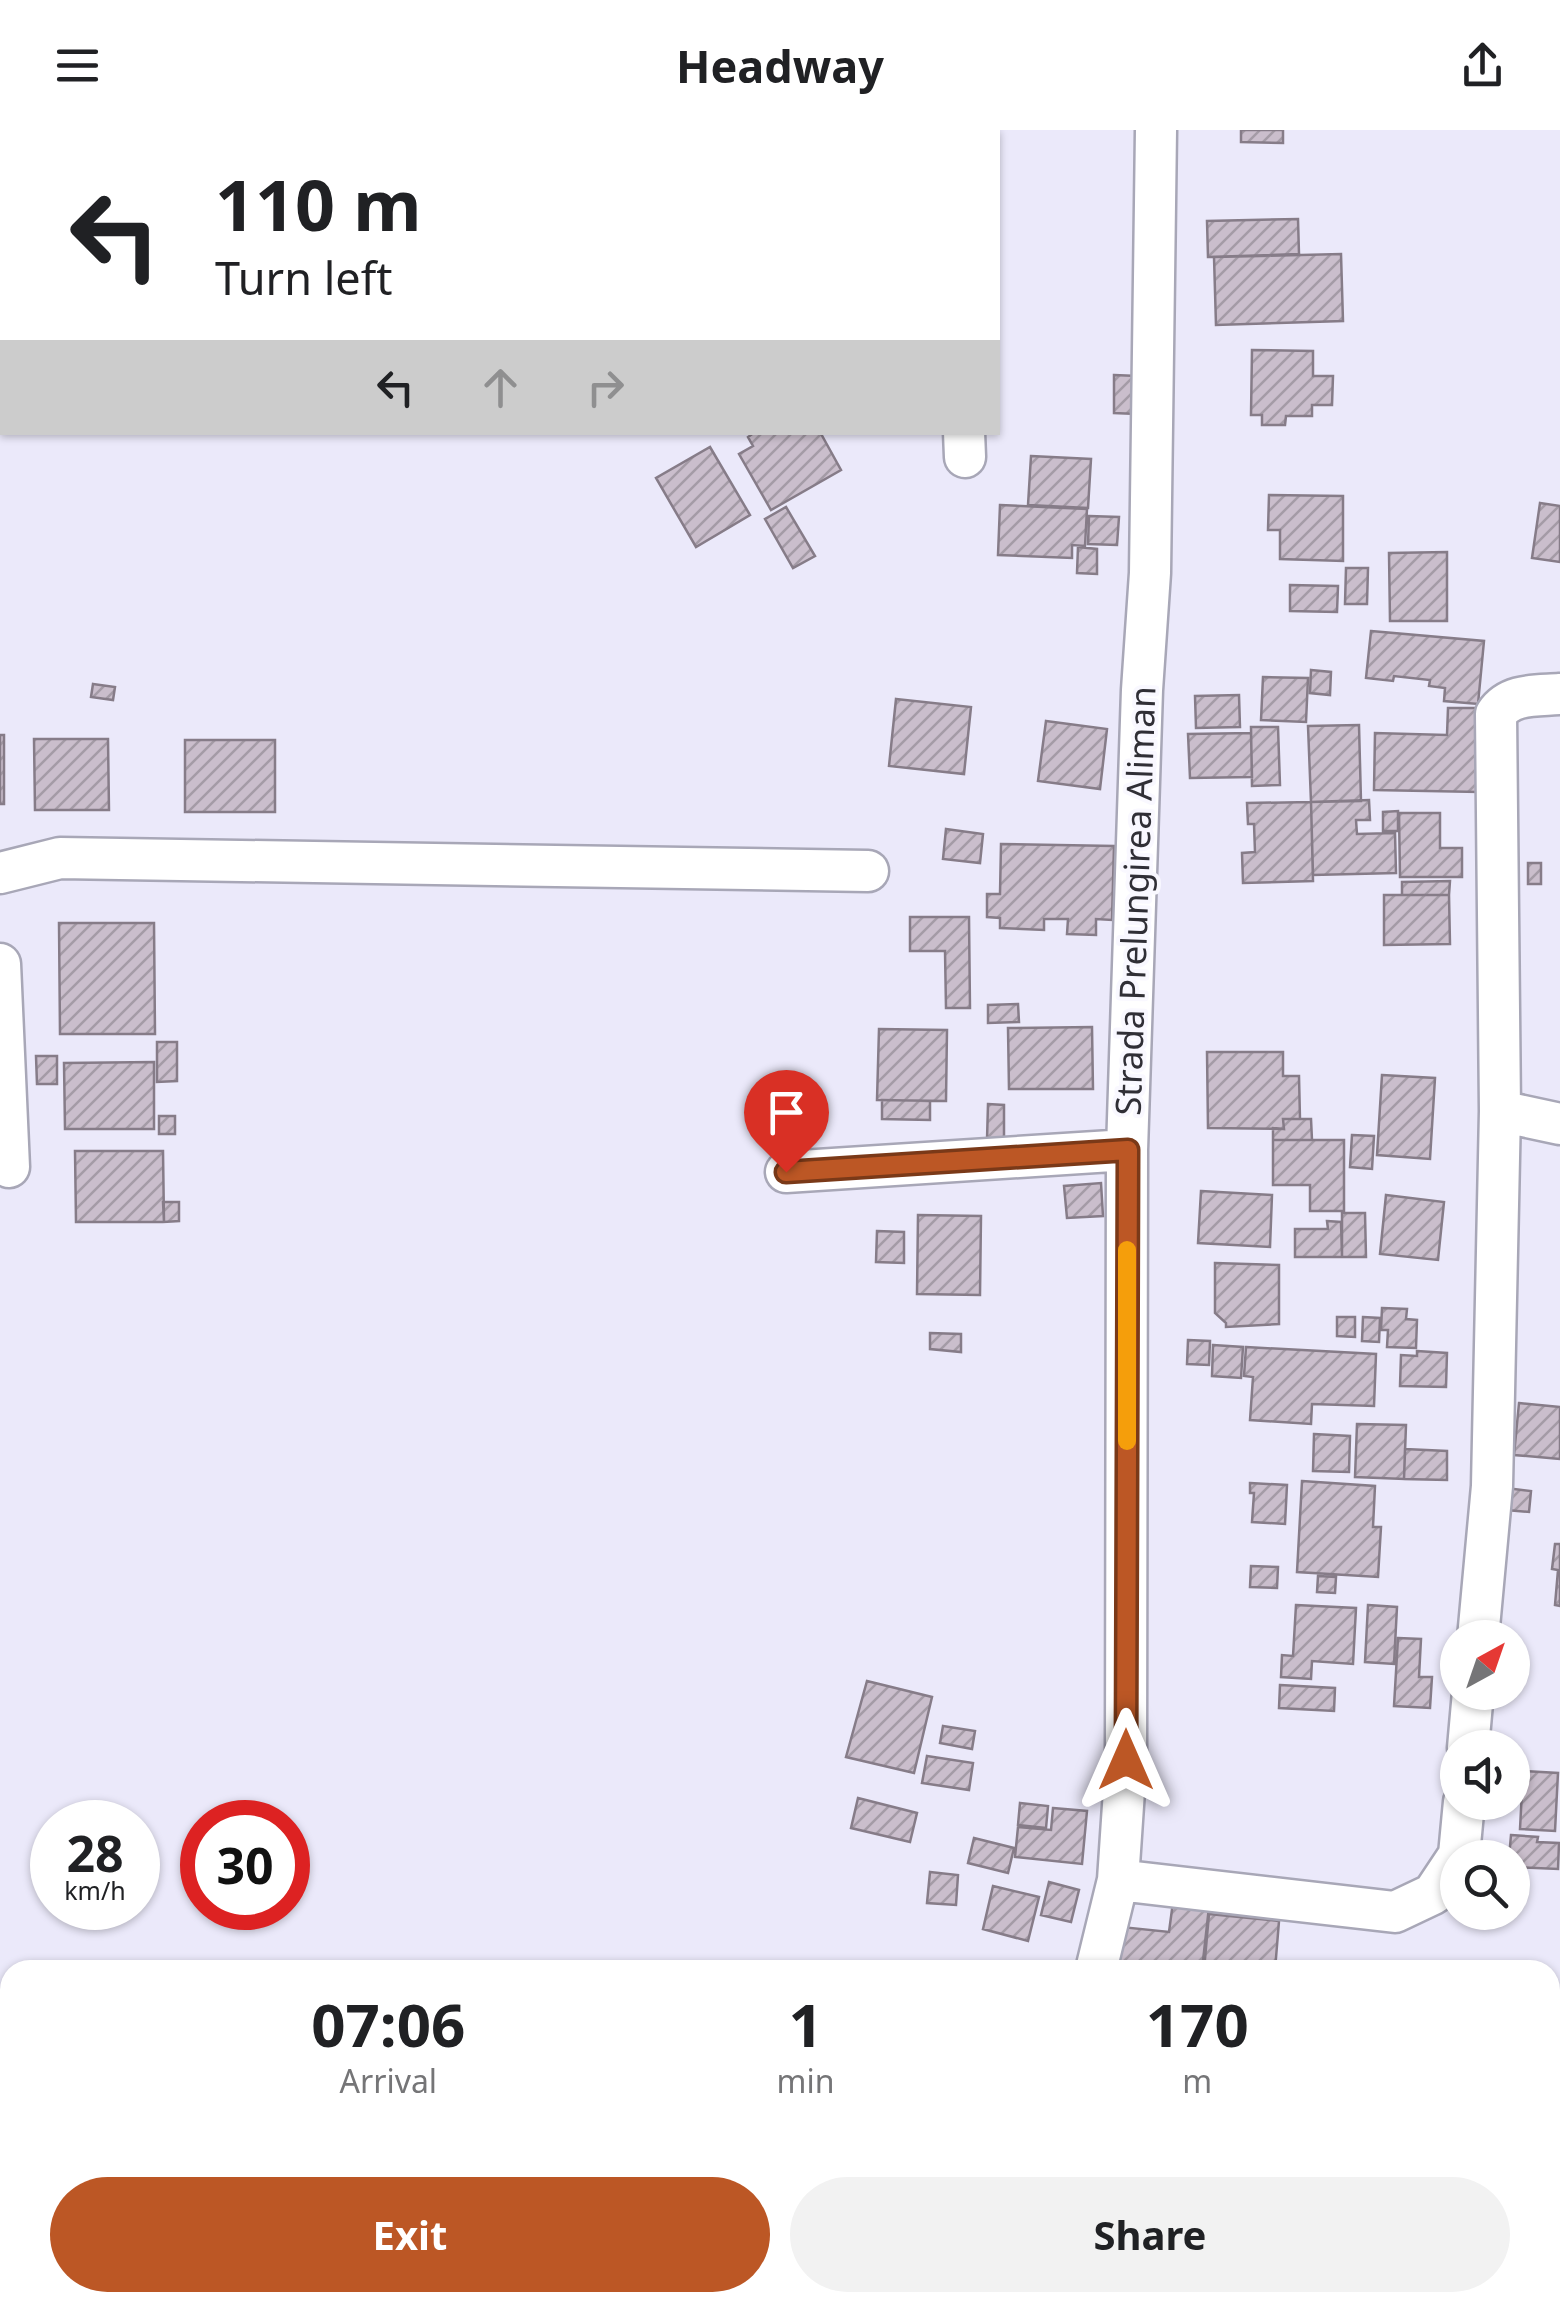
<!DOCTYPE html>
<html lang="en">
<head>
<meta charset="utf-8">
<style>
	:root { --surface:#fff; --page:#f2f2f2; --text:#202124; --muted:#757577; --accent:#bc5725 }
	body { margin:0; font-family:"Noto Sans",sans-serif; background:var(--page); color:var(--text); height:100vh; display:flex; flex-direction:column; font-size:38px; white-space:nowrap }
	* { box-sizing:border-box; margin:0 }
	p { font-size:32px; color:var(--muted) }
	.icon { flex:none; width:55px; height:55px; fill:none; stroke:currentColor; stroke-width:2; stroke-linecap:round; stroke-linejoin:round }
	.map { position:relative; flex:1; overflow:hidden }
	.sheet { position:absolute; left:0px; top:1830px; width:1560px; height:352px; display:flex; flex-direction:column; background:var(--surface); border-radius:30px 30px 0 0; box-shadow:0 2px 8px #0004 }
	.sheet>* { flex:none }
	.top-card { position:absolute; left:0px; top:0px; width:1000px; height:305px; box-shadow:0 2px 8px #0004; background:#fff; color:var(--text); overflow:hidden }
	.needle { width:65px; rotate:40deg }
	.controls { position:absolute; left:1440px; top:1490px; display:grid; gap:20px }
	.controls a { display:grid; place-items:center; width:90px; height:90px; border-radius:50%; background:var(--surface); box-shadow:0 2px 8px #0004; font-size:50px }
	.speed { position:absolute; left:30px; top:1670px; display:flex; gap:20px; font-size:50px; font-weight:700; text-align:center }
	.speed>* { display:grid; place-content:center; width:130px; height:130px; border-radius:50%; background:var(--surface); box-shadow:0 2px 8px #0004; line-height:1 }
	.speed small { font-size:25px; font-weight:400 }
	.speed .limit { border:15px solid #d22; background:#fff; color:#111 }
	.pin { position:absolute; display:grid; place-items:center; width:85px; height:85px; color:#fff; margin:-102px -42px; border-radius:50% 50% 50% 0; rotate:-45deg; box-shadow:0 0 10px #0007 }
	.pin .icon { rotate:45deg }
	.me { position:absolute; width:110px; margin:-55px; rotate:0deg; stroke-linejoin:round; filter:drop-shadow(0 0 8px #0008) }
	.turn { display:flex; align-items:center; gap:35px; height:210px; padding:0 50px; font-size:45px }
	.turn .icon { width:130px; height:130px; stroke-width:2.5 }
	.turn b { display:block; font-size:70px; line-height:85px }
	.lanes { display:flex; align-items:center; height:95px; padding:0 50px; background:#0003; justify-content:center; gap:50px; direction:ltr }
	.lanes .off { opacity:.35 }
	.eta { display:flex; justify-content:space-evenly; align-items:center; height:170px; text-align:center }
	.eta b { font-size:60px; font-weight:700; line-height:70px }
	.cta { display:flex; gap:20px; margin-top:auto; padding:20px 50px }
	.cta a { flex:1; height:115px; border-radius:60px; background:var(--accent); color:#fff; font-size:40px; font-weight:700; line-height:115px; text-align:center }
	.cta a+a { background:var(--page); color:var(--text) }
	header { display:flex; justify-content:space-between; align-items:center; height:130px; padding:0 50px; background:var(--surface); font-size:45px; font-weight:700 }
	.map>svg:first-child { display:block }
	.building { fill:url(#building-hatch); stroke:#867c88; stroke-width:2.5 }
	.lines { fill:none; stroke-linecap:round; stroke-linejoin:round }
	.minor-casing { stroke:#a8a7b7; stroke-width:45 }
	.path { stroke:#9796a2; stroke-width:6; stroke-dasharray:5 8; stroke-linecap:butt }
	.minor { stroke:#fff; stroke-width:40 }
	.route-casing { stroke:#7a3918; stroke-width:25 }
	.route { stroke:#bc5725; stroke-width:18 }
	.slow { stroke:#f59e0b; stroke-width:18 }
	.labels { text-anchor:middle; stroke-width:8; stroke-linejoin:round; paint-order:stroke }
	.street-label { font-size:35px; fill:#302f36; stroke:#f9f8ff }
</style>
</head>
<body>
<header><svg class="icon" aria-label="menu" viewBox="0 0 24 24"><path d="M4 6h16M4 12h16M4 18h16"/></svg>Headway<svg class="icon" aria-label="share" viewBox="0 0 24 24"><path d="M12 15V3M7 8l5-5 5 5M5 13v7h14v-7"/></svg></header>
<div class="map">
<svg width="1560" height="2182" viewBox="0 0 1560 2182">
	<defs>
		<pattern id="building-hatch" width="6" height="6" patternUnits="userSpaceOnUse" patternTransform="scale(2.5)"><rect width="6" height="6" fill="#cabecc"/><path d="M-1 1l2-2M0 6l6-6M5 7l2-2" fill="none" stroke="#a49ba6"/></pattern>
	</defs>
	<rect width="100%" height="100%" fill="#ebe9fa"/>
	<path class="building" d="M 1241,0 L 1283,0 L 1283,13 L 1241,12 Z
		M 1298,89 L 1299,124 L 1208,127 L 1207,91 Z
		M 1341,124 L 1343,191 L 1216,195 L 1214,127 Z
		M 1252,220 L 1313,221 L 1313,246 L 1333,246 L 1332,275 L 1312,275 L 1312,286 L 1286,286 L 1285,295 L 1262,295 L 1262,285 L 1251,285 Z
		M 1114,245 L 1137,246 L 1136,284 L 1114,283 Z
		M 755,302 L 820,302 L 841,340 L 771,380 L 739,324 L 753,316 L 748,307 Z
		M 710,317 L 750,385 L 696,417 L 656,348 Z
		M 1031,326 L 1091,329 L 1088,378 L 1028,375 Z
		M 1269,365 L 1343,366 L 1343,431 L 1280,429 L 1280,400 L 1268,400 Z
		M 1540,373 L 1560,376 L 1560,432 L 1532,428 Z
		M 1000,375 L 1087,379 L 1085,416 L 1072,415 L 1072,428 L 998,425 Z
		M 786,377 L 815,426 L 793,438 L 765,389 Z
		M 1089,386 L 1119,387 L 1117,415 L 1088,414 Z
		M 1078,417 L 1097,419 L 1097,444 L 1077,443 Z
		M 1447,422 L 1447,491 L 1390,491 L 1389,423 Z
		M 1346,438 L 1368,438 L 1367,474 L 1345,474 Z
		M 1290,455 L 1338,456 L 1337,482 L 1290,481 Z
		M 1371,501 L 1484,511 L 1478,574 L 1444,571 L 1445,558 L 1429,556 L 1430,550 L 1394,546 L 1393,551 L 1366,548 Z
		M 1311,540 L 1331,542 L 1330,565 L 1310,563 Z
		M 1263,547 L 1308,548 L 1306,592 L 1261,590 Z
		M 93,554 L 115,557 L 113,570 L 91,567 Z
		M 1239,565 L 1240,597 L 1196,598 L 1195,566 Z
		M 896,569 L 971,577 L 964,644 L 889,636 Z
		M 1448,578 L 1480,578 L 1479,662 L 1374,660 L 1375,603 L 1447,605 Z
		M 1046,591 L 1107,599 L 1100,659 L 1038,651 Z
		M 1359,595 L 1361,671 L 1311,672 L 1308,596 Z
		M 1251,597 L 1278,597 L 1280,655 L 1252,656 Z
		M 1251,603 L 1252,647 L 1190,648 L 1188,604 Z
		M 0,605 L 4,605 L 4,674 L 0,674 Z
		M 34,609 L 108,609 L 109,680 L 35,680 Z
		M 185,610 L 275,610 L 275,682 L 185,682 Z
		M 1369,670 L 1370,690 L 1356,690 L 1357,704 L 1395,703 L 1396,743 L 1313,745 L 1311,672 Z
		M 1311,672 L 1313,751 L 1243,753 L 1242,723 L 1255,722 L 1254,694 L 1248,694 L 1247,673 Z
		M 1398,681 L 1398,701 L 1383,701 L 1383,682 Z
		M 1399,683 L 1440,683 L 1440,718 L 1462,718 L 1462,747 L 1400,747 Z
		M 946,699 L 983,704 L 980,733 L 943,729 Z
		M 1001,714 L 1114,716 L 1112,790 L 1096,789 L 1096,805 L 1067,804 L 1068,789 L 1044,789 L 1044,800 L 1000,798 L 1000,788 L 987,787 L 987,764 L 1000,764 Z
		M 1528,733 L 1541,733 L 1541,754 L 1528,754 Z
		M 1450,751 L 1449,765 L 1402,765 L 1402,752 Z
		M 1384,765 L 1449,765 L 1450,814 L 1384,815 Z
		M 910,787 L 969,787 L 970,878 L 946,878 L 945,821 L 910,821 Z
		M 59,793 L 154,793 L 155,904 L 60,904 Z
		M 1018,874 L 1019,892 L 988,893 L 988,875 Z
		M 1092,897 L 1093,959 L 1009,959 L 1008,898 Z
		M 879,899 L 947,900 L 946,971 L 877,970 Z
		M 157,912 L 177,912 L 177,951 L 157,952 Z
		M 1207,922 L 1283,922 L 1283,946 L 1299,946 L 1300,989 L 1283,989 L 1284,999 L 1208,998 Z
		M 36,926 L 57,926 L 57,954 L 37,954 Z
		M 154,932 L 154,999 L 65,999 L 64,933 Z
		M 1382,945 L 1435,948 L 1430,1029 L 1377,1025 Z
		M 882,970 L 930,971 L 930,990 L 882,989 Z
		M 988,974 L 1004,975 L 1004,1011 L 987,1010 Z
		M 159,986 L 175,986 L 175,1004 L 159,1004 Z
		M 1283,989 L 1311,989 L 1312,1010 L 1273,1010 L 1273,998 L 1284,999 Z
		M 1352,1005 L 1374,1006 L 1372,1039 L 1350,1037 Z
		M 1273,1010 L 1344,1010 L 1344,1081 L 1310,1081 L 1310,1055 L 1273,1055 Z
		M 75,1021 L 163,1021 L 164,1092 L 76,1092 Z
		M 1101,1053 L 1103,1086 L 1067,1088 L 1064,1056 Z
		M 1201,1061 L 1272,1065 L 1270,1117 L 1198,1113 Z
		M 1386,1065 L 1444,1072 L 1438,1130 L 1380,1124 Z
		M 163,1072 L 179,1072 L 179,1091 L 164,1092 Z
		M 1342,1083 L 1365,1083 L 1366,1127 L 1342,1127 Z
		M 918,1085 L 981,1086 L 980,1165 L 917,1164 Z
		M 1327,1091 L 1341,1092 L 1342,1127 L 1295,1127 L 1295,1099 L 1328,1099 Z
		M 877,1101 L 904,1102 L 904,1133 L 876,1132 Z
		M 1215,1133 L 1279,1135 L 1279,1194 L 1226,1197 L 1226,1193 L 1215,1183 Z
		M 1382,1178 L 1407,1179 L 1406,1189 L 1417,1190 L 1416,1218 L 1387,1217 L 1388,1200 L 1381,1200 Z
		M 1337,1187 L 1355,1187 L 1355,1207 L 1337,1206 Z
		M 1363,1187 L 1380,1188 L 1379,1212 L 1362,1211 Z
		M 930,1203 L 961,1204 L 961,1222 L 930,1219 Z
		M 1188,1210 L 1210,1211 L 1209,1235 L 1187,1234 Z
		M 1213,1215 L 1243,1217 L 1241,1248 L 1212,1246 Z
		M 1246,1217 L 1376,1224 L 1374,1276 L 1312,1274 L 1311,1294 L 1250,1290 L 1253,1247 L 1244,1246 Z
		M 1417,1221 L 1447,1223 L 1446,1257 L 1400,1256 L 1401,1225 L 1417,1226 Z
		M 1519,1273 L 1560,1277 L 1560,1329 L 1514,1325 Z
		M 1357,1294 L 1406,1295 L 1404,1349 L 1355,1347 Z
		M 1314,1304 L 1350,1306 L 1349,1342 L 1313,1341 Z
		M 1405,1319 L 1447,1321 L 1447,1350 L 1404,1349 Z
		M 1302,1351 L 1375,1356 L 1373,1397 L 1381,1397 L 1378,1447 L 1297,1442 Z
		M 1250,1353 L 1287,1355 L 1285,1394 L 1252,1392 L 1254,1363 L 1250,1363 Z
		M 1498,1357 L 1531,1361 L 1529,1382 L 1495,1379 Z
		M 1555,1414 L 1560,1414 L 1560,1476 L 1555,1475 L 1558,1440 L 1552,1439 Z
		M 1251,1436 L 1278,1437 L 1277,1458 L 1250,1457 Z
		M 1318,1446 L 1336,1447 L 1335,1463 L 1317,1462 Z
		M 1296,1475 L 1356,1478 L 1353,1534 L 1312,1531 L 1311,1549 L 1281,1547 L 1282,1525 L 1293,1526 Z
		M 1368,1475 L 1397,1477 L 1394,1534 L 1365,1532 Z
		M 1398,1508 L 1421,1509 L 1419,1547 L 1432,1547 L 1430,1578 L 1394,1576 Z
		M 867,1551 L 932,1567 L 914,1643 L 846,1627 Z
		M 1280,1555 L 1335,1558 L 1334,1581 L 1279,1578 Z
		M 943,1596 L 975,1601 L 972,1619 L 940,1613 Z
		M 927,1626 L 973,1633 L 969,1660 L 922,1653 Z
		M 1523,1641 L 1558,1643 L 1555,1701 L 1520,1699 Z
		M 858,1668 L 917,1683 L 910,1712 L 851,1698 Z
		M 1020,1673 L 1048,1676 L 1046,1698 L 1018,1695 Z
		M 1053,1678 L 1087,1681 L 1082,1734 L 1015,1727 L 1018,1697 L 1051,1700 Z
		M 1511,1705 L 1538,1707 L 1537,1712 L 1559,1713 L 1558,1739 L 1512,1737 L 1512,1728 L 1509,1728 Z
		M 974,1708 L 1014,1718 L 1008,1743 L 968,1733 Z
		M 930,1742 L 958,1745 L 956,1775 L 927,1773 Z
		M 1049,1752 L 1079,1760 L 1071,1792 L 1041,1785 Z
		M 993,1756 L 1039,1767 L 1028,1811 L 983,1799 Z
		M 1173,1772 L 1209,1777 L 1202,1840 L 1118,1834 L 1122,1797 L 1169,1802 Z
		M 1209,1784 L 1279,1791 L 1275,1840 L 1204,1840 Z
		M 888,2172 L 938,2172 L 935,2182 L 916,2182 Z"/>
	<g class="lines">
		<defs>
			<path id="minor" d="M 943,0 L 943,2
				M 964,302 L 965,327
				M 0,743 L 60,728 L 868,741
				M 0,834 L 9,1037
				M 1500,981 L 1560,994
				M 786,1042 L 1127,1020
				M 1478,1508 L 1492,1356 L 1500,981 L 1496,584 C 1510,563 1536,566 1560,564
				M 1468,1618 L 1473,1562
				M 1118,1750 L 1395,1782 L 1433,1764 L 1459,1725 L 1464,1672
				M 1096,1840 L 1118,1750 L 1126,1631 L 1127,1020 L 1142,560 L 1150,443 L 1156,0"/>
		</defs>
		<use href="#minor" class="minor-casing"/>
		<path class="path" d="M 1038,2172 L 1046,2182"/>
		<use href="#minor" class="minor"/>
	</g>
	<g class="lines">
		<defs>
			<path id="route" d="M 786,1042 L 1128,1020 L 1126,1630"/>
		</defs>
		<use href="#route" class="route-casing"/>
		<use href="#route" class="route"/>
		<path class="slow" d="M 1127,1311 L 1127,1120"/>
	</g>
	<g class="labels">
		<g class="street-label">
			<text transform="translate(1136 771) rotate(-88)" y="12">Strada Prelungirea Aliman</text>
		</g>
	</g>
</svg>
<div class="controls">
<a><svg class="needle" viewBox="-14 -14 28 28"><path d="M0-13l5 13h-10z" fill="#e53935"/><path d="M0 13l5-13h-10z" fill="#757577"/></svg></a>
<a><svg class="icon" aria-label="sound" viewBox="0 0 24 24"><path d="M4 9h4l5-4v14l-5-4H4zM17 9q2 3 0 6"/></svg></a>
<a><svg class="icon" aria-label="search" viewBox="0 0 24 24"><circle cx="10" cy="10" r="6"/><path d="M15 15l6 6"/></svg></a>
</div>
<div class="speed"><div>28<small>km/h</small></div><div class="limit">30</div></div>
<div class="pin" style="left:786px;top:1042px;background:#d93025"><svg class="icon" aria-label="arrive" viewBox="0 0 24 24"><path d="M6 21V4h12l-3 4 3 4H6"/></svg></div>
<svg class="me" style="left:1126px;top:1630px" viewBox="-20 -20 40 40"><path d="M0-17L14 15 0 8-14 15z" fill="#bc5725" stroke="#fff" stroke-width="4"/></svg>
<div class="top-card">
<div class="turn"><svg class="icon" aria-label="left" viewBox="0 0 24 24"><path d="M17 20v-9H6M10 6l-5 5 5 5"/></svg><div><b>110 m</b>Turn left</div></div>
<div class="lanes"><svg class="icon" aria-label="left" viewBox="0 0 24 24"><path d="M17 20v-9H6M10 6l-5 5 5 5"/></svg><svg class="icon off" aria-label="ahead" viewBox="0 0 24 24"><path d="M12 20V5M6 11l6-6 6 6"/></svg><svg class="icon off" aria-label="right" viewBox="0 0 24 24"><path d="M7 20v-9h11M14 6l5 5-5 5"/></svg></div>
</div>
<section class="sheet">
<div class="eta">
<div><b>07:06</b><p>Arrival</p></div>
<div><b>1</b><p>min</p></div>
<div><b>170</b><p>m</p></div>
</div>
<div class="cta"><a>Exit</a><a>Share</a></div>
</section>
</div>
</body>
</html>
